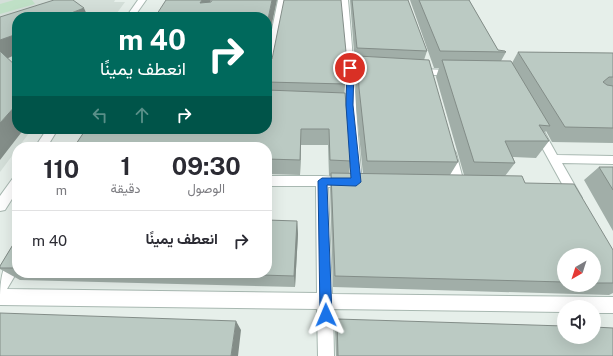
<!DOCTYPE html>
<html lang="ar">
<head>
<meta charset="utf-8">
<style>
	:root { --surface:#fff; --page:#f7f7f7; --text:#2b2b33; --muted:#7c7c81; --line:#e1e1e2 }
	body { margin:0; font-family:"Public Sans",Vazirmatn,sans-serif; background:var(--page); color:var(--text); direction:rtl; height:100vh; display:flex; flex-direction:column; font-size:15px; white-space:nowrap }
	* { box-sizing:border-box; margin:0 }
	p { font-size:13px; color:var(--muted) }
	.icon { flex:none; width:22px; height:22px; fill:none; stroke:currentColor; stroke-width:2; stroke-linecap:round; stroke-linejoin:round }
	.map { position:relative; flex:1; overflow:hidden; direction:ltr }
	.sheet { position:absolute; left:12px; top:142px; width:260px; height:136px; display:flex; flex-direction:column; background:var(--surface); border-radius:16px; box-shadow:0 4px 16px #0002; direction:rtl }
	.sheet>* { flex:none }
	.guide { position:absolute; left:12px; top:12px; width:260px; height:122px; border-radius:16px; box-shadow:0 4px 16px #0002; direction:rtl; background:#00695c; color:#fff; overflow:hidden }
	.needle { width:26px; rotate:219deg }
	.tools { position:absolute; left:557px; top:248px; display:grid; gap:8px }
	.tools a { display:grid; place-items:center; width:44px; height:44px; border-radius:50%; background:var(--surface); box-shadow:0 4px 16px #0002; font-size:20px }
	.pin { position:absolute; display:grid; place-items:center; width:34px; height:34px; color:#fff; margin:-17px; border:2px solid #fff; border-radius:50%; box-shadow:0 1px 4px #0007 }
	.me { position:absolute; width:44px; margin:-22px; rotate:359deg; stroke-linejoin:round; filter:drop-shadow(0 0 3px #0008) }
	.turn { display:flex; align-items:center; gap:14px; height:84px; padding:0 20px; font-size:18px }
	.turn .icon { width:52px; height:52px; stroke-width:2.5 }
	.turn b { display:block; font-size:28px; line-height:34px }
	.lanes { display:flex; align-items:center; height:38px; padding:0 20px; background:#0003; justify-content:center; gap:20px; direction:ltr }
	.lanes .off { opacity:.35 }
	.eta { display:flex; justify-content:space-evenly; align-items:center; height:68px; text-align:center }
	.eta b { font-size:24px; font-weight:700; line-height:28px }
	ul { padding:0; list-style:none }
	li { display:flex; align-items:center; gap:12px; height:60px; padding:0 20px; border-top:1px solid var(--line) }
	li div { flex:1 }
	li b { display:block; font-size:15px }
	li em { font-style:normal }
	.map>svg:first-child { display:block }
	.built { fill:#d4dfd9 }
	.green { fill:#bfe0c6 }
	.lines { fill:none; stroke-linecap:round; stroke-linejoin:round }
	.minor-casing { stroke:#a8b8b1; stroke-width:2 }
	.minor { fill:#fff; fill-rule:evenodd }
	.wall { fill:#a1aea8; fill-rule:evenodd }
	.shaded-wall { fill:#838d88 }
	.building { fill:#bbcac3; stroke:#838d88 }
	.route { fill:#1a73e8; stroke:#114b97 }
</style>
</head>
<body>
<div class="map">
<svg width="613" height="356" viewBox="0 0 613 356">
	<rect width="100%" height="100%" fill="#e6efea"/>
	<path class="built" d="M 0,0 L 115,0 L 114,2 L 125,2 L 114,17 L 17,17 L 17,129 L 32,129 L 0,172 Z"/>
	<path class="green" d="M 14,0 L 32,0 L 35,4 L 0,14 L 0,4 Z"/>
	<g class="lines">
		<defs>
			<path id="minor" d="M 138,0 L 146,0 L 134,17 L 126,17 Z
				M 278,0 L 286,0 L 272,75 L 267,78 L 267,54 Z
				M 340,0 L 348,0 C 354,61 356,121 362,182 L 360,185 L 356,187 L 351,184 L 346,187 L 328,187 L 332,294 L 613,297 L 613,313 L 594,313 L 594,307 L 564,307 L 564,312 L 333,309 L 334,356 L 318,356 L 317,309 L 0,305 C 0,288 0,260 17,252 L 17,272 L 7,289 L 317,293 L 316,186 L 267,186 L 267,176 L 322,176 L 350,178 C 346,119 345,59 340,0 Z
				M 416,69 L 454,70 L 459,73 L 454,76 L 413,74 L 411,72 L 413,70 Z
				M 538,127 L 542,128 L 557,155 L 613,156 L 613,164 L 562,163 L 582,198 L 580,202 L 576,203 L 572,202 L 533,131 L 534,128 Z
				M 47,129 L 58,129 L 47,147 L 35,147 Z
				M 450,149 L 454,150 L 456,153 L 464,183 L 462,186 L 458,188 L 454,186 L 452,183 L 444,153 L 446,150 Z
				M 17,176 L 17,191 L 5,210 L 0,211 L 0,196 L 13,178 Z"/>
		</defs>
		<use href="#minor" class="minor-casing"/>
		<use href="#minor" class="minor"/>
	</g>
	<path class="wall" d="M 350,0 L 408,0 L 427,51 L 424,60 L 458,162 L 450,175 L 464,175 L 436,77 L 439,68 L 434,68 L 410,0 L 469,0 L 498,50 L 506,52 L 501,61 L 512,63 L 518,52 L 613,53 L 613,143 L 552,142 L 546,131 L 544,133 L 549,141 L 536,158 L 513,157 L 515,163 L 505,176 L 525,183 L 613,250 L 613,293 L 609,295 L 333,287 L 330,189 L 331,176 L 329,176 L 328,145 L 301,145 L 300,175 L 267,174 L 267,62 L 345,84 L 344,93 L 351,161 L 349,173 L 363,174 L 356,105 L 356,73 L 357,65 L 355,65 ZM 564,255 L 594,255 L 594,285 L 564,285 Z
		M 599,167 L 613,167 L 613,231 L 584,180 Z
		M 297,221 L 298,234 L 295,287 L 20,280 L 0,269 L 0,266 L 17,238 L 17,273 L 267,273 Z
		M 337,319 L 613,356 L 336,356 L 335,329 Z"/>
	<path class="shaded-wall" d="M 202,0 L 211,0 L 205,17 L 200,3 Z
		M 272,0 L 277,0 L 267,47 L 267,24 Z
		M 84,8 L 88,17 L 61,17 Z
		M 17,34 L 17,54 L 4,60 L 0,54 L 0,40 Z
		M 17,104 L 17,129 L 24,129 L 0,160 L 0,123 Z
		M 301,129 L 301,145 L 300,175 L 300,160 Z
		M 297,221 L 298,234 L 295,287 L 294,276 Z
		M 236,321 L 241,330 L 238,356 L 231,356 Z"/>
	<path class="building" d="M 54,0 L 73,0 L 84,8 L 61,17 L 17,17 L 17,34 L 0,40 L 0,17 Z
		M 166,0 L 202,0 L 200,3 L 211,2 L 212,0 L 272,0 L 267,24 L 267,17 L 155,17 Z
		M 284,0 L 341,0 L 346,52 L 345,84 L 267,82 L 267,62 L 272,59 Z
		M 352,0 L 408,0 L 427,51 L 357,48 Z
		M 419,0 L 469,0 L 498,50 L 505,51 L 506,52 L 440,51 Z
		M 0,51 L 17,67 L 17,104 L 0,123 Z
		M 518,52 L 613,53 L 613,77 L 609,77 L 603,82 L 607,85 L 613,86 L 613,128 L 565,127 Z
		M 358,56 L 429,60 L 458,162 L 367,161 L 359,88 Z
		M 442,60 L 511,61 L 550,126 L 539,125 L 549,141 L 505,141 L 515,163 L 474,162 Z
		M 267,90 L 345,93 L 351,161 L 330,160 L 329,129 L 301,129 L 300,160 L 267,159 L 267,147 L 74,147 L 86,129 L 267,129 Z
		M 599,167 L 613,167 L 613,190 Z
		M 331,173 L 522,176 L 525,183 L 574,184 L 613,250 L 613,283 L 594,283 L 594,255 L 564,255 L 564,282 L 335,276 Z
		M 267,220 L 297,221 L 294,276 L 196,273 L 267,273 Z
		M 17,238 L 17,268 L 0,268 L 0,266 Z
		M 0,313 L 236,321 L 231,356 L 0,356 Z
		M 337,319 L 564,326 L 564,337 L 594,337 L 594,327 L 613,328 L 613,356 L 338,356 Z"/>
	<path class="route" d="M 350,66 L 354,68 L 353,105 L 361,182 L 356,186 L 327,185 L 332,315 L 330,319 L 326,321 L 321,319 L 320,315 L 318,181 L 322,178 L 351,178 L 346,105 L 347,68 Z"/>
</svg>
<div class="tools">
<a><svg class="needle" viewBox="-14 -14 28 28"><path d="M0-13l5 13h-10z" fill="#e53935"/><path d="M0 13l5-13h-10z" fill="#7c7c81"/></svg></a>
<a><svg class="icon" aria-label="sound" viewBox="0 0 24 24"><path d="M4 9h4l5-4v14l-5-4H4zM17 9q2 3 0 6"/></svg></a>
</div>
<div class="pin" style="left:350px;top:68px;background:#d93025"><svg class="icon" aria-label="arrive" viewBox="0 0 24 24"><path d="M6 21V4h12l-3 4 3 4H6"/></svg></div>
<svg class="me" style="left:326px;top:315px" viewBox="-20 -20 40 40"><path d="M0-17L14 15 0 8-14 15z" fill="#1a73e8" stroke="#fff" stroke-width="4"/></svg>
<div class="guide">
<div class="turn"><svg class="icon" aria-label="right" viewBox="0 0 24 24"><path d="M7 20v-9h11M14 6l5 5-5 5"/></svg><div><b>40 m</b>انعطف يمينًا</div></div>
<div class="lanes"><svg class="icon off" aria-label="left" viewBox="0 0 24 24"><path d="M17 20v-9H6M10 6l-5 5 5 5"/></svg><svg class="icon off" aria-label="ahead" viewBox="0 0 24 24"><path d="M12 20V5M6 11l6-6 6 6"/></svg><svg class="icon" aria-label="right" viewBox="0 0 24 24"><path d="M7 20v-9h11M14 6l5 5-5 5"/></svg></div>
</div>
<section class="sheet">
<div class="eta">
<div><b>09:30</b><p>الوصول</p></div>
<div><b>1</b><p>دقيقة</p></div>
<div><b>110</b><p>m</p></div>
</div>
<ul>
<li><svg class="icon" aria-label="right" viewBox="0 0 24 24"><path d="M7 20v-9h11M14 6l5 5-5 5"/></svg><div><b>انعطف يمينًا</b></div><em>40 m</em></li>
</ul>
</section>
</div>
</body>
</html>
